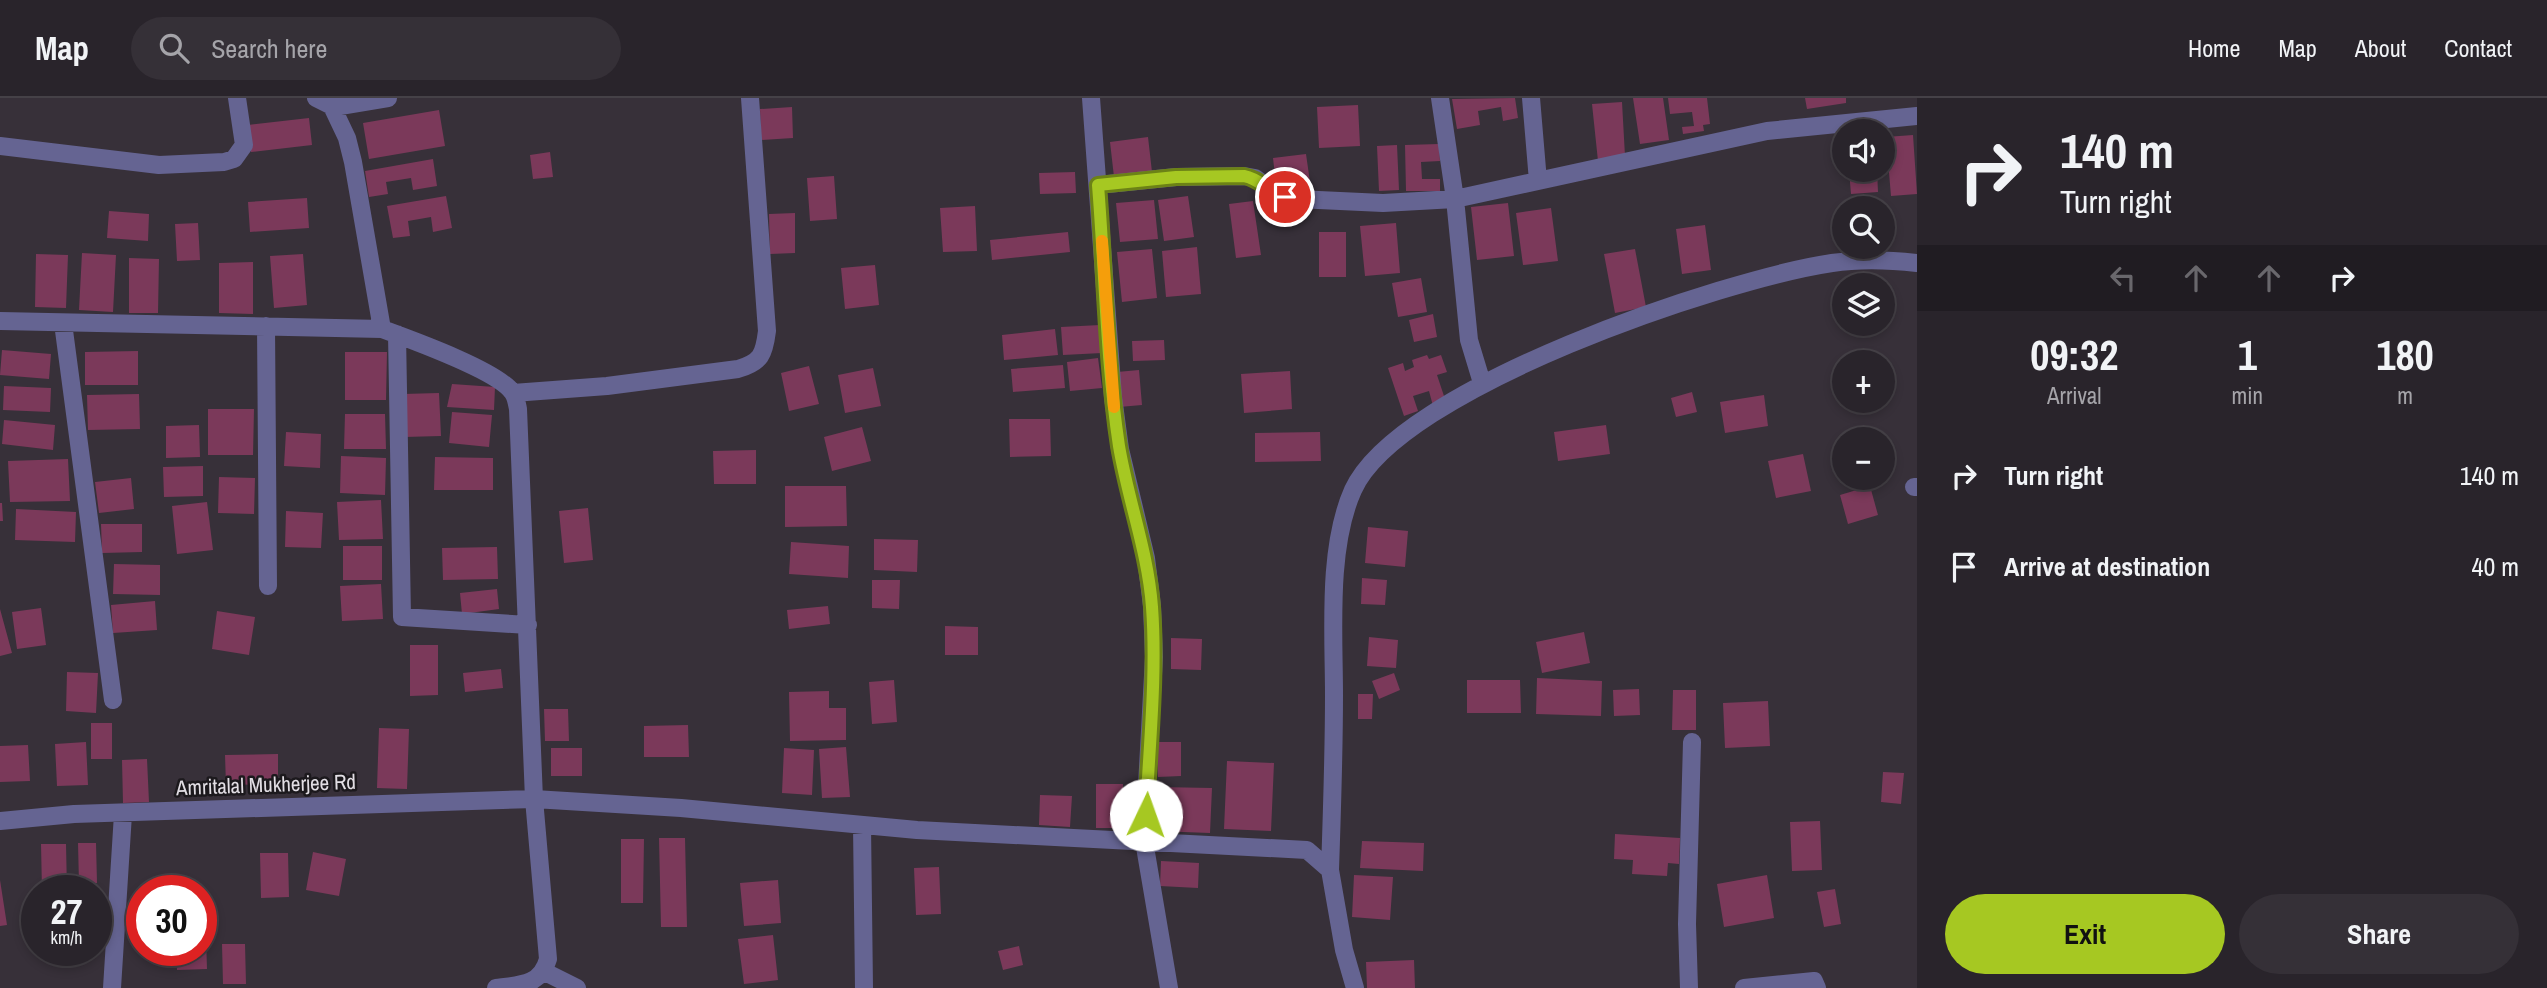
<!DOCTYPE html>
<html lang="en">
<head>
<meta charset="utf-8">
<style>
	:root { --surface:#29242b; --page:#353037; --text:#f1f3f6; --muted:#a5a4a9; --line:#454147; --accent:#a6c822 }
	body { margin:0; font-family:"Archivo Narrow",sans-serif; background:var(--page); color:var(--text); height:100vh; display:flex; flex-direction:column; font-size:26px; white-space:nowrap }
	* { box-sizing:border-box; margin:0 }
	p { font-size:23px; color:var(--muted) }
	.icon { flex:none; width:38px; height:38px; fill:none; stroke:currentColor; stroke-width:2; stroke-linecap:round; stroke-linejoin:round }
	.map { position:relative; flex:1; overflow:hidden }
	.drawer { display:flex; flex-direction:column; background:var(--surface); width:630px }
	.drawer>* { flex:none }
	.hud { background:#29242b; color:var(--text); overflow:hidden }
	.fabs { position:absolute; left:1832px; top:21px; display:grid; gap:14px }
	.fabs a { display:grid; place-items:center; width:63px; height:63px; border-radius:50%; background:var(--surface); box-shadow:0 4px 10px #0003,0 0 0 2px var(--line); font-size:35px }
	.speed { position:absolute; left:21px; top:777px; display:flex; gap:14px; font-size:35px; font-weight:700; text-align:center }
	.speed>* { display:grid; place-content:center; width:91px; height:91px; border-radius:50%; background:var(--surface); box-shadow:0 4px 10px #0003,0 0 0 2px var(--line); line-height:1 }
	.speed small { font-size:18px; font-weight:400 }
	.speed .limit { border:10px solid #d22; background:#fff; color:#111 }
	.pin { position:absolute; display:grid; place-items:center; width:60px; height:60px; color:#fff; margin:-30px; border:4px solid #fff; border-radius:50%; box-shadow:0 2px 7px #0007 }
	.me { position:absolute; width:77px; margin:-38px; rotate:3deg; stroke-linejoin:round; filter:drop-shadow(0 0 5px #0008) }
	.turn { display:flex; align-items:center; gap:24px; height:147px; padding:0 28px; font-size:32px }
	.turn .icon { width:91px; height:91px; stroke-width:2.5 }
	.turn b { display:block; font-size:49px; line-height:60px }
	.lanes { display:flex; align-items:center; height:66px; padding:0 28px; background:#0003; justify-content:center; gap:35px; direction:ltr }
	.lanes .off { opacity:.35 }
	.eta { display:flex; justify-content:space-evenly; align-items:center; height:119px; text-align:center }
	.eta b { font-size:42px; font-weight:800; line-height:49px }
	.primary-button { display:flex; gap:14px; margin-top:auto; padding:14px 28px }
	.primary-button a { flex:1; height:80px; border-radius:42px; background:var(--accent); color:#111; font-size:28px; font-weight:800; line-height:80px; text-align:center }
	.primary-button a+a { background:var(--page); color:var(--text) }
	ul { padding:0; list-style:none }
	li { display:flex; align-items:center; gap:21px; height:91px; padding:0 28px }
	li div { flex:1 }
	li b { display:block; font-size:26px }
	li em { font-style:normal }
	header { display:flex; align-items:center; gap:42px; box-sizing:border-box; height:98px; padding:0 35px; background:var(--surface); border-bottom:2px solid var(--line) }
	header strong { font-size:33px }
	nav { display:flex; gap:38px; margin-inline-start:auto; font-size:24px }
	.search { width:490px; height:63px; background:var(--page); display:flex; align-items:center; gap:18px; box-sizing:border-box; padding:0 24px; border-radius:38px; color:var(--muted); font-size:26px }
	main { display:flex; flex:1; min-height:0 }
	.map>svg:first-child { display:block }
	.building { fill:#7b395a }
	.lines { fill:none; stroke-linecap:round; stroke-linejoin:round }
	.street { stroke:#656492; stroke-width:18 }
	.route-casing { stroke:#6c8216; stroke-width:18 }
	.route { stroke:#a6c822; stroke-width:12 }
	.slow { stroke:#f59e0b; stroke-width:12 }
	.labels { text-anchor:middle; stroke-width:5; stroke-linejoin:round; paint-order:stroke }
	.street-label { font-size:21px; fill:#e2dee4; stroke:#1c191d }
</style>
</head>
<body>
<header>
<strong>Map</strong>
<div class="search"><svg class="icon" aria-label="search" viewBox="0 0 24 24"><circle cx="10" cy="10" r="6"/><path d="M15 15l6 6"/></svg>Search here</div>
<nav><a>Home</a><a>Map</a><a>About</a><a>Contact</a></nav>
</header>
<main>
<div class="map">
<svg width="1917" height="890" viewBox="0 0 1917 890">
	<rect width="100%" height="100%" fill="#373039"/>
	<path class="building" d="M 1515,0 L 1518,20 L 1503,23 L 1501,9 L 1478,13 L 1480,27 L 1457,31 L 1452,1 Z
		M 1633,0 L 1663,0 L 1669,42 L 1640,46 Z
		M 1668,0 L 1707,0 L 1710,26 L 1703,27 L 1704,33 L 1683,36 L 1682,29 L 1694,28 L 1692,14 L 1670,16 Z
		M 1805,0 L 1846,0 L 1846,5 L 1807,11 Z
		M 1622,4 L 1625,58 L 1598,63 L 1592,6 Z
		M 1358,7 L 1360,48 L 1319,50 L 1317,9 Z
		M 792,9 L 793,40 L 761,42 L 760,11 Z
		M 439,12 L 445,48 L 369,61 L 363,25 Z
		M 309,20 L 312,47 L 251,54 L 248,27 Z
		M 1913,37 L 1917,96 L 1891,98 L 1886,39 Z
		M 1148,39 L 1152,74 L 1114,79 L 1110,44 Z
		M 1439,46 L 1440,63 L 1421,64 L 1422,81 L 1440,81 L 1440,93 L 1406,93 L 1405,47 Z
		M 1397,47 L 1399,92 L 1379,93 L 1377,48 Z
		M 550,54 L 553,79 L 533,81 L 530,57 Z
		M 1306,56 L 1311,91 L 1277,95 L 1273,60 Z
		M 433,61 L 437,88 L 413,92 L 411,80 L 386,84 L 388,96 L 369,99 L 365,73 Z
		M 1849,72 L 1877,72 L 1878,94 L 1851,96 Z
		M 1075,74 L 1076,95 L 1040,96 L 1039,75 Z
		M 834,78 L 837,121 L 810,123 L 807,80 Z
		M 446,98 L 452,130 L 433,134 L 431,119 L 408,123 L 410,138 L 393,140 L 387,108 Z
		M 1188,98 L 1194,139 L 1164,143 L 1158,102 Z
		M 307,100 L 309,130 L 250,134 L 248,104 Z
		M 1154,102 L 1158,141 L 1120,144 L 1116,105 Z
		M 1253,103 L 1261,157 L 1236,160 L 1229,106 Z
		M 1508,105 L 1514,158 L 1477,162 L 1471,109 Z
		M 975,108 L 977,153 L 943,154 L 940,110 Z
		M 1551,110 L 1558,163 L 1523,167 L 1516,115 Z
		M 109,113 L 149,116 L 148,143 L 107,140 Z
		M 795,115 L 795,155 L 770,156 L 769,116 Z
		M 198,125 L 200,162 L 177,163 L 175,126 Z
		M 1396,125 L 1400,175 L 1365,178 L 1360,128 Z
		M 1705,127 L 1711,172 L 1682,176 L 1676,131 Z
		M 1068,134 L 1070,154 L 992,162 L 990,142 Z
		M 1319,134 L 1346,134 L 1346,179 L 1319,179 Z
		M 1197,149 L 1201,196 L 1166,199 L 1162,153 Z
		M 1152,151 L 1157,200 L 1122,204 L 1117,154 Z
		M 1635,151 L 1646,209 L 1615,215 L 1604,156 Z
		M 82,155 L 116,157 L 113,214 L 79,212 Z
		M 36,156 L 68,157 L 66,210 L 35,209 Z
		M 303,156 L 307,207 L 274,210 L 270,158 Z
		M 129,160 L 159,161 L 158,215 L 129,215 Z
		M 253,164 L 253,216 L 219,215 L 219,165 Z
		M 875,167 L 879,207 L 845,211 L 841,170 Z
		M 1421,180 L 1427,214 L 1398,219 L 1392,185 Z
		M 1433,216 L 1437,239 L 1414,244 L 1409,222 Z
		M 1100,227 L 1102,255 L 1063,257 L 1061,229 Z
		M 1055,231 L 1058,257 L 1004,262 L 1002,237 Z
		M 1164,242 L 1165,262 L 1133,263 L 1132,243 Z
		M 2,252 L 51,256 L 49,281 L 0,277 Z
		M 138,253 L 138,287 L 85,287 L 85,254 Z
		M 345,254 L 387,254 L 386,302 L 345,302 Z
		M 1427,257 L 1429,261 L 1441,257 L 1447,274 L 1437,277 L 1446,304 L 1433,308 L 1429,293 L 1413,298 L 1418,313 L 1404,318 L 1388,270 L 1403,265 L 1405,273 L 1414,269 L 1412,262 Z
		M 1098,260 L 1102,290 L 1070,293 L 1067,264 Z
		M 1063,267 L 1065,290 L 1013,294 L 1011,271 Z
		M 809,268 L 819,306 L 789,313 L 781,275 Z
		M 873,270 L 881,308 L 845,315 L 838,277 Z
		M 1139,272 L 1142,307 L 1119,309 L 1117,274 Z
		M 1290,273 L 1292,311 L 1244,315 L 1241,276 Z
		M 452,286 L 495,289 L 494,312 L 447,309 Z
		M 4,288 L 51,290 L 50,314 L 3,312 Z
		M 1692,294 L 1697,314 L 1676,319 L 1671,300 Z
		M 439,295 L 441,338 L 404,339 L 403,296 Z
		M 139,296 L 140,331 L 88,332 L 87,297 Z
		M 1764,297 L 1768,328 L 1725,335 L 1720,304 Z
		M 208,311 L 254,311 L 253,357 L 208,357 Z
		M 452,314 L 492,317 L 489,349 L 449,345 Z
		M 345,316 L 385,316 L 386,351 L 344,351 Z
		M 1009,321 L 1050,321 L 1051,358 L 1010,359 Z
		M 4,322 L 55,327 L 53,352 L 2,346 Z
		M 199,327 L 200,359 L 166,360 L 166,328 Z
		M 1606,327 L 1610,356 L 1558,363 L 1554,334 Z
		M 862,329 L 871,363 L 832,373 L 824,339 Z
		M 286,334 L 321,336 L 320,370 L 284,368 Z
		M 1320,334 L 1321,363 L 1255,364 L 1255,335 Z
		M 756,352 L 756,386 L 714,386 L 713,353 Z
		M 1803,356 L 1811,393 L 1776,400 L 1768,363 Z
		M 341,358 L 386,360 L 385,397 L 340,395 Z
		M 435,359 L 493,360 L 493,392 L 434,392 Z
		M 68,361 L 70,403 L 10,404 L 8,363 Z
		M 203,368 L 203,398 L 164,399 L 163,369 Z
		M 219,379 L 255,380 L 254,416 L 218,415 Z
		M 131,380 L 134,411 L 99,415 L 95,384 Z
		M 785,388 L 846,388 L 847,428 L 785,429 Z
		M 1870,388 L 1878,417 L 1848,426 L 1840,397 Z
		M 381,402 L 383,441 L 339,442 L 337,404 Z
		M 207,404 L 213,452 L 177,456 L 172,408 Z
		M 0,405 L 2,405 L 3,423 L 0,423 Z
		M 588,410 L 593,462 L 564,465 L 559,413 Z
		M 16,411 L 76,414 L 75,444 L 15,442 Z
		M 286,413 L 323,415 L 321,450 L 285,449 Z
		M 101,426 L 142,426 L 142,454 L 102,455 Z
		M 1368,429 L 1408,433 L 1405,469 L 1365,465 Z
		M 874,441 L 918,442 L 917,474 L 874,472 Z
		M 791,444 L 849,448 L 848,480 L 789,476 Z
		M 343,448 L 382,448 L 382,482 L 343,482 Z
		M 497,449 L 498,481 L 443,482 L 442,450 Z
		M 114,466 L 160,467 L 160,497 L 113,496 Z
		M 1362,480 L 1387,482 L 1385,507 L 1361,506 Z
		M 872,482 L 900,482 L 899,511 L 872,510 Z
		M 381,486 L 383,521 L 342,523 L 340,488 Z
		M 497,491 L 499,511 L 462,516 L 460,495 Z
		M 155,503 L 157,532 L 113,535 L 111,507 Z
		M 828,508 L 830,526 L 789,531 L 787,512 Z
		M 41,510 L 46,547 L 17,551 L 12,514 Z
		M 0,511 L 12,555 L 0,558 Z
		M 217,513 L 255,519 L 249,557 L 212,551 Z
		M 945,528 L 978,529 L 978,557 L 945,557 Z
		M 1584,534 L 1590,565 L 1542,575 L 1536,544 Z
		M 1369,539 L 1398,542 L 1396,570 L 1367,568 Z
		M 1171,540 L 1202,541 L 1201,572 L 1171,571 Z
		M 410,547 L 438,547 L 438,597 L 410,598 Z
		M 501,571 L 503,590 L 465,594 L 463,575 Z
		M 67,574 L 98,575 L 96,615 L 66,613 Z
		M 1394,575 L 1400,592 L 1379,601 L 1372,583 Z
		M 1537,580 L 1602,583 L 1601,618 L 1536,616 Z
		M 894,582 L 897,624 L 872,626 L 869,584 Z
		M 1467,582 L 1520,582 L 1521,615 L 1467,615 Z
		M 1639,591 L 1640,617 L 1614,618 L 1613,592 Z
		M 1673,592 L 1696,592 L 1696,632 L 1672,632 Z
		M 829,593 L 829,610 L 846,610 L 846,642 L 790,643 L 789,594 Z
		M 1358,596 L 1373,596 L 1372,621 L 1358,621 Z
		M 1768,603 L 1770,648 L 1725,650 L 1723,605 Z
		M 544,611 L 568,611 L 569,643 L 545,643 Z
		M 91,625 L 112,625 L 112,661 L 91,661 Z
		M 688,627 L 689,659 L 644,659 L 644,628 Z
		M 379,630 L 409,631 L 407,691 L 377,690 Z
		M 86,644 L 88,687 L 57,688 L 55,646 Z
		M 1157,644 L 1181,644 L 1181,678 L 1158,679 Z
		M 28,647 L 30,683 L 0,684 L 0,648 Z
		M 846,649 L 850,699 L 822,700 L 819,651 Z
		M 551,650 L 582,650 L 582,678 L 551,678 Z
		M 784,650 L 814,652 L 812,697 L 782,695 Z
		M 278,656 L 278,686 L 226,687 L 225,657 Z
		M 147,661 L 149,704 L 123,705 L 122,662 Z
		M 1227,663 L 1274,665 L 1271,733 L 1224,731 Z
		M 1883,674 L 1904,675 L 1901,706 L 1881,704 Z
		M 1096,686 L 1123,686 L 1123,730 L 1096,730 Z
		M 1158,689 L 1212,690 L 1210,735 L 1156,733 Z
		M 1040,697 L 1072,698 L 1070,729 L 1039,727 Z
		M 1820,723 L 1822,772 L 1792,773 L 1790,724 Z
		M 1615,736 L 1680,740 L 1679,766 L 1668,765 L 1667,778 L 1632,776 L 1633,762 L 1614,761 Z
		M 659,740 L 685,740 L 687,829 L 661,829 Z
		M 621,741 L 644,741 L 643,805 L 621,805 Z
		M 1362,743 L 1424,745 L 1423,773 L 1360,770 Z
		M 78,745 L 96,745 L 97,785 L 79,786 Z
		M 41,746 L 66,746 L 67,793 L 42,793 Z
		M 313,754 L 346,761 L 339,798 L 306,792 Z
		M 260,755 L 288,755 L 289,799 L 261,800 Z
		M 1161,763 L 1199,765 L 1198,790 L 1160,788 Z
		M 939,769 L 941,816 L 916,817 L 914,770 Z
		M 1354,777 L 1393,779 L 1390,822 L 1352,819 Z
		M 1767,777 L 1774,820 L 1724,829 L 1717,786 Z
		M 0,782 L 7,827 L 0,828 Z
		M 778,782 L 781,825 L 744,828 L 740,785 Z
		M 1835,791 L 1841,826 L 1824,829 L 1817,794 Z
		M 129,801 L 142,802 L 142,838 L 128,838 Z
		M 773,837 L 778,882 L 744,886 L 738,841 Z
		M 201,839 L 206,839 L 207,871 L 177,872 L 176,852 L 201,852 Z
		M 222,846 L 245,846 L 246,886 L 223,886 Z
		M 1019,848 L 1023,867 L 1003,872 L 998,853 Z
		M 1414,862 L 1415,890 L 1367,890 L 1366,864 Z"/>
	<g class="lines">
		<path class="street" d="M 316,0 L 334,9 L 388,0
			M 328,0 L 347,40 L 353,64 L 382,231 C 409,241 499,273 513,295 C 516,299 517,306 518,311 L 534,701 L 681,710 L 917,732 L 1307,752 L 1330,772 L 1344,852 L 1355,890
			M 1091,0 L 1113,299 L 1120,351 L 1146,460 L 1152,508 L 1154,559 L 1144,743 L 1169,890
			M 1440,0 L 1455,101 L 1767,33 L 1917,18
			M 1531,0 L 1538,83
			M 0,48 L 159,67 L 224,64 L 234,61 L 244,47 L 237,0
			M 1098,87 L 1176,79 L 1244,78 L 1255,80 L 1278,97 L 1297,101 L 1383,105 L 1455,101 L 1469,242 L 1482,285
			M 0,223 L 382,231
			M 63,225 L 113,602
			M 266,228 L 268,488
			M 397,236 L 402,519 L 528,527
			M 513,295 L 607,288 L 738,271 C 761,264 764,257 767,233 L 750,0
			M 1914,389 L 1917,389
			M 0,723 L 74,716 L 534,701 L 548,861 C 541,887 521,887 496,890
			M 862,727 L 864,890
			M 1330,772 C 1332,714 1334,655 1334,597 C 1334,535 1327,450 1353,392 C 1399,290 1724,181 1832,165 C 1858,161 1891,162 1917,165
			M 545,874 L 577,890
			M 112,890 L 123,716
			M 1689,890 L 1687,826 L 1692,644
			M 1744,890 L 1814,883 L 1817,890"/>
	</g>
	<g class="lines">
		<defs>
			<path id="route" d="M 1146,717 C 1149,648 1157,578 1152,509 C 1148,454 1128,402 1119,348 C 1106,262 1105,174 1098,87 L 1176,79 L 1244,78 C 1261,81 1269,95 1285,99"/>
		</defs>
		<use href="#route" class="route-casing"/>
		<use href="#route" class="route"/>
		<path class="slow" d="M 1102,143 L 1114,309"/>
	</g>
	<g class="labels">
		<g class="street-label">
			<text transform="translate(266 687) rotate(-2)" y="7">Amritalal Mukherjee Rd</text>
		</g>
	</g>
</svg>
<div class="fabs">
<a><svg class="icon" aria-label="sound" viewBox="0 0 24 24"><path d="M4 9h4l5-4v14l-5-4H4zM17 9q2 3 0 6"/></svg></a>
<a><svg class="icon" aria-label="search" viewBox="0 0 24 24"><circle cx="10" cy="10" r="6"/><path d="M15 15l6 6"/></svg></a>
<a><svg class="icon" aria-label="layers" viewBox="0 0 24 24"><path d="M12 4l9 5-9 5-9-5zM3 14l9 5 9-5"/></svg></a>
<a>+</a>
<a>−</a>
</div>
<div class="speed"><div>27<small>km/h</small></div><div class="limit">30</div></div>
<div class="pin" style="left:1285px;top:99px;background:#d93025"><svg class="icon" aria-label="arrive" viewBox="0 0 24 24"><path d="M6 21V4h12l-3 4 3 4H6"/></svg></div>
<svg class="me" style="left:1146px;top:717px" viewBox="-20 -20 40 40"><circle r="19" fill="#fff"/><path d="M0-13L10 11 0 6-10 11z" fill="#a6c822"/></svg>
</div>
<section class="drawer">
<div class="hud">
<div class="turn"><svg class="icon" aria-label="right" viewBox="0 0 24 24"><path d="M7 20v-9h11M14 6l5 5-5 5"/></svg><div><b>140 m</b>Turn right</div></div>
<div class="lanes"><svg class="icon off" aria-label="left" viewBox="0 0 24 24"><path d="M17 20v-9H6M10 6l-5 5 5 5"/></svg><svg class="icon off" aria-label="ahead" viewBox="0 0 24 24"><path d="M12 20V5M6 11l6-6 6 6"/></svg><svg class="icon off" aria-label="ahead" viewBox="0 0 24 24"><path d="M12 20V5M6 11l6-6 6 6"/></svg><svg class="icon" aria-label="right" viewBox="0 0 24 24"><path d="M7 20v-9h11M14 6l5 5-5 5"/></svg></div>
</div>
<div class="eta">
<div><b>09:32</b><p>Arrival</p></div>
<div><b>1</b><p>min</p></div>
<div><b>180</b><p>m</p></div>
</div>
<ul>
<li><svg class="icon" aria-label="right" viewBox="0 0 24 24"><path d="M7 20v-9h11M14 6l5 5-5 5"/></svg><div><b>Turn right</b></div><em>140 m</em></li>
<li><svg class="icon" aria-label="arrive" viewBox="0 0 24 24"><path d="M6 21V4h12l-3 4 3 4H6"/></svg><div><b>Arrive at destination</b></div><em>40 m</em></li>
</ul>
<div class="primary-button"><a>Exit</a><a>Share</a></div>
</section>
</main>
</body>
</html>
